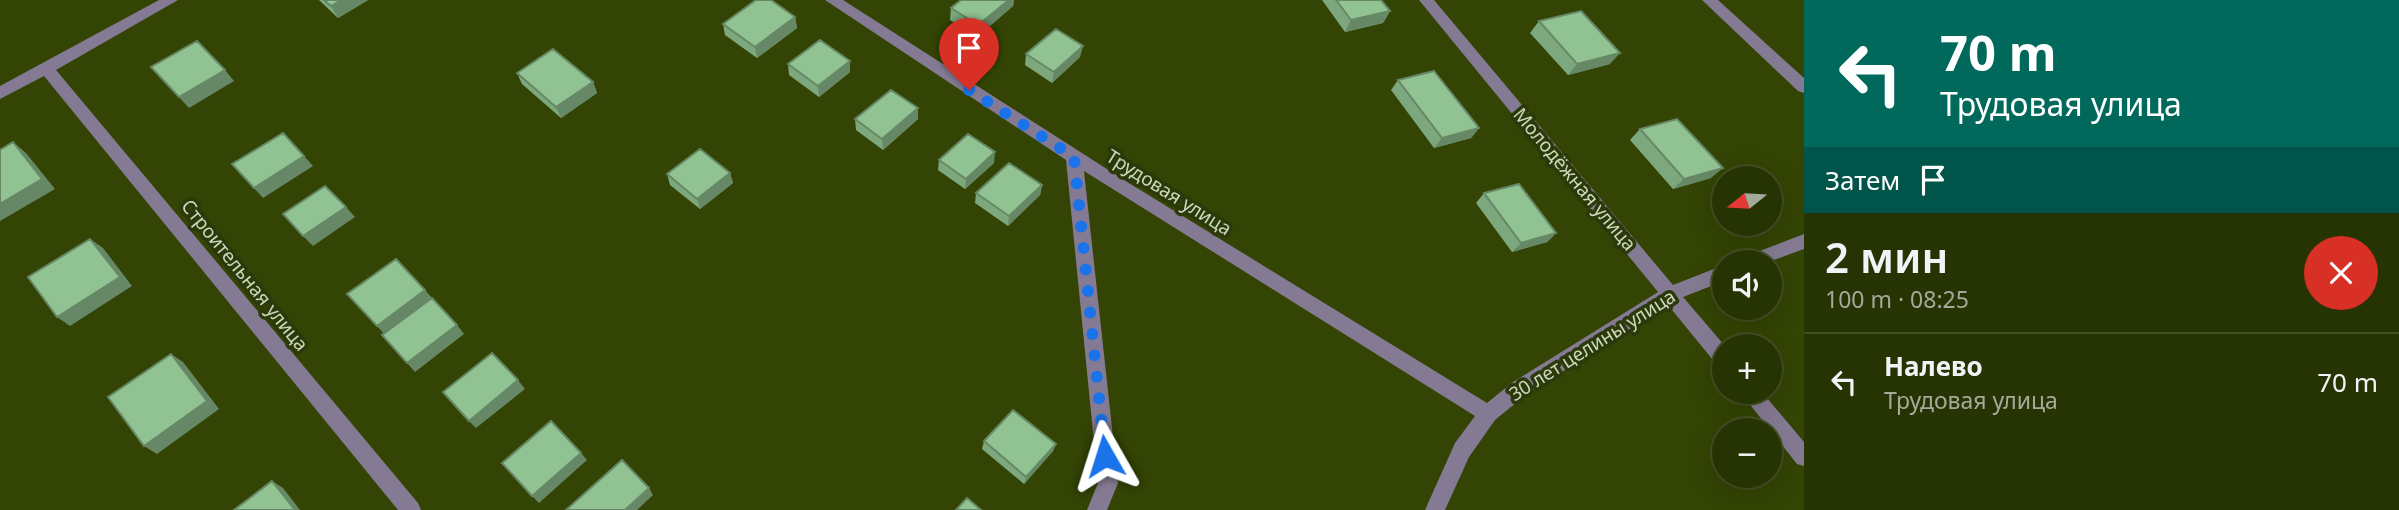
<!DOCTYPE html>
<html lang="ru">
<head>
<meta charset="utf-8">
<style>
	:root { --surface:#263303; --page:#2e3b0d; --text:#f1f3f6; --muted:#a4aa9a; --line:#424e25 }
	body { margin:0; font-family:"Noto Sans",sans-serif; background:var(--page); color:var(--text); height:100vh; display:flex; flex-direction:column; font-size:26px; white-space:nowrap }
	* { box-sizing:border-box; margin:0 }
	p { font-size:23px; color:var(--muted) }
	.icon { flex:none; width:38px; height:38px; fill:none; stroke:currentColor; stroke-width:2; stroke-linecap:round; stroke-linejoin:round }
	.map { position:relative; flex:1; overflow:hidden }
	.details { display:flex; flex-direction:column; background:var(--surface); width:595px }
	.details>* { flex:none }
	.guide { background:#00695c; color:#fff; overflow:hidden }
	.needle { width:46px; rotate:252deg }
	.tools { position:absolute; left:1712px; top:166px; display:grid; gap:14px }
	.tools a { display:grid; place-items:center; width:70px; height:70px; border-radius:50%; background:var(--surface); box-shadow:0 7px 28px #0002,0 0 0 2px var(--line); font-size:35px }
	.pin { position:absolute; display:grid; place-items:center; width:60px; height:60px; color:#fff; margin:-72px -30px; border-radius:50% 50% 50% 0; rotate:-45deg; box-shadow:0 0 7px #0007 }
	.pin .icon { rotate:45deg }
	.me { position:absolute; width:77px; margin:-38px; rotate:354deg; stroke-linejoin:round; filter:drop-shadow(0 0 5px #0008) }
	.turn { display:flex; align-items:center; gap:24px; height:147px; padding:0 21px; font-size:32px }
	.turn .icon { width:91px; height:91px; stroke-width:2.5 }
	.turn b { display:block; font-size:49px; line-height:60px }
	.then { display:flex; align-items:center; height:66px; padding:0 21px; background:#0003; gap:14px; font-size:26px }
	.round { display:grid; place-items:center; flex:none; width:74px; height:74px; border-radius:37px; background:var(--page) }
	.head { display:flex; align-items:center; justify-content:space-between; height:119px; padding:0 21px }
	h1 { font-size:42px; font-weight:600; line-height:52px }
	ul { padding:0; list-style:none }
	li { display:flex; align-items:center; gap:21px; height:98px; padding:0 21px; border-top:2px solid var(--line) }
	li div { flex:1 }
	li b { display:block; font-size:26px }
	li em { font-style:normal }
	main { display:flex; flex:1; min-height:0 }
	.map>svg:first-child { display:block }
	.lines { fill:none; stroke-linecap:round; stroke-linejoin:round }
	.minor { fill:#857a93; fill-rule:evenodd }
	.wall { fill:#7da87e }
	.shaded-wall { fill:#686 }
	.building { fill:#91c392; stroke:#686; stroke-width:2 }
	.route { stroke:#1a73e8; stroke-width:12; stroke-dasharray:0 21.6 }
	.labels { text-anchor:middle; stroke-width:7; stroke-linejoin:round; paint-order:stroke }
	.street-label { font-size:19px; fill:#ccd8b9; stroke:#2b390b }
</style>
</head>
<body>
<main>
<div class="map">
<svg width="1804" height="510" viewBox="0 0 1804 510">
	<rect width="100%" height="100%" fill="#334404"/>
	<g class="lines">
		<path class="minor" d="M 159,0 L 178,0 L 56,70 L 418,503 L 421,510 L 398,510 L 44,76 L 0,99 L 0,86 Z
			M 825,0 L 843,0 L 1124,180 L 1487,403 L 1513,382 L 1658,292 L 1419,0 L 1434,0 L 1673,285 L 1724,265 L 1724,281 L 1683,297 L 1725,346 L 1724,367 L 1717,365 L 1668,305 L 1527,394 L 1495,420 L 1469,457 L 1445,510 L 1425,510 L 1455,443 L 1475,416 L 1084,171 L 1118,483 L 1107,510 L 1087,510 L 1098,483 L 1066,160 Z
			M 1702,0 L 1718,0 L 1804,78 L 1804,93 L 1798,91 Z
			M 1804,234 L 1804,249 L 1768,262 L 1741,262 L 1744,257 Z
			M 1740,392 L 1762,392 L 1804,442 L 1804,466 L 1797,464 Z"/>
	</g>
	<path class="wall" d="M 319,0 L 368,0 L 338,18 Z
		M 961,0 L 1014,0 L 1013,6 L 977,37 L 950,20 L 951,8 Z
		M 1322,0 L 1381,0 L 1390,11 L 1383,23 L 1345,32 Z
		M 795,17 L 797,28 L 757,58 L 725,35 L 723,24 Z
		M 1539,21 L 1610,64 L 1568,75 L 1530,33 Z
		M 1026,54 L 1080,57 L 1052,83 L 1025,65 Z
		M 850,61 L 850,72 L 819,97 L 789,75 L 788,64 Z
		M 517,73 L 593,82 L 597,93 L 561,118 L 522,84 Z
		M 1398,80 L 1479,128 L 1471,138 L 1434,148 L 1391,90 Z
		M 855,119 L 918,119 L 883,150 L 856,130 Z
		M 1640,129 L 1711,178 L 1673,189 L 1630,140 Z
		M 939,160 L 994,163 L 965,189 L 938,170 Z
		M 730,173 L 733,183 L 700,209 L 670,185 L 667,174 Z
		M 1042,185 L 1040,195 L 1008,226 L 975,203 L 976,193 Z
		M 1484,193 L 1556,233 L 1547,242 L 1512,252 L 1476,203 Z
		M 984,441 L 1056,444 L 1053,451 L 1024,484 L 982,449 Z"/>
	<path class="shaded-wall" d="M 342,0 L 368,0 L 338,18 L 331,6 Z
		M 1009,0 L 1014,0 L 1013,6 L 977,37 L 978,25 Z
		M 1390,11 L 1383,23 L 1345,32 L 1351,20 Z
		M 795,17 L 797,28 L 757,58 L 755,47 Z
		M 1083,46 L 1080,57 L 1052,83 L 1054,72 Z
		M 1620,53 L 1610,64 L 1568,75 L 1577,64 Z
		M 850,61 L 850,72 L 819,97 L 818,86 Z
		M 225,70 L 234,81 L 189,108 L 179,97 Z
		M 593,82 L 597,93 L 561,118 L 556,107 Z
		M 918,108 L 918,119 L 883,150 L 882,139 Z
		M 1479,128 L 1471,138 L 1434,148 L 1442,138 Z
		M 13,142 L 26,153 L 55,189 L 0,221 L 0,204 Z
		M 995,152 L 994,163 L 965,189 L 966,179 Z
		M 304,156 L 313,166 L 263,198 L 254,188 Z
		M 1723,168 L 1711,178 L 1673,189 L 1684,179 Z
		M 730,173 L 733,183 L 700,209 L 697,199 Z
		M 1042,185 L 1040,195 L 1008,226 L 1009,216 Z
		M 346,207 L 355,217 L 313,246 L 303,236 Z
		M 1556,233 L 1547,242 L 1512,252 L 1521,243 Z
		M 90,239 L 103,248 L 132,286 L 70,326 L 57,317 Z
		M 425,290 L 433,299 L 385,335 L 377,326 Z
		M 457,325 L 464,334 L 415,372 L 407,363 Z
		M 171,354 L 183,362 L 219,409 L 157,454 L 144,446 Z
		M 518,380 L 525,389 L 476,428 L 469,421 Z
		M 1056,444 L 1053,451 L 1024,484 L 1026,477 Z
		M 581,453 L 587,460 L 539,503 L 532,496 Z
		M 272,481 L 283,488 L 300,510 L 295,510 Z
		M 649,488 L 653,495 L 637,510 L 625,510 Z"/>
	<path class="building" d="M 324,0 L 342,0 L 331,6 Z
		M 756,0 L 771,0 L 795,17 L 755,47 L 723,24 Z
		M 961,0 L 1009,0 L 978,25 L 951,8 Z
		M 1336,0 L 1381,0 L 1390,11 L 1351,20 Z
		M 1581,11 L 1620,53 L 1577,64 L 1539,21 Z
		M 1056,29 L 1083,46 L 1054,72 L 1026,54 Z
		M 820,40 L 850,61 L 818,86 L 788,64 Z
		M 197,41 L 225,70 L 179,97 L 151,67 Z
		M 553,49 L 593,82 L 556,107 L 517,73 Z
		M 1434,71 L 1479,128 L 1442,138 L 1398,80 Z
		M 891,90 L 918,108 L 882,139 L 855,119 Z
		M 1677,119 L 1723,168 L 1684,179 L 1640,129 Z
		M 283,133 L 304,156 L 254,188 L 232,164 Z
		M 968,134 L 995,152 L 966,179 L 939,160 Z
		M 13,142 L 42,179 L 0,204 L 0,150 Z
		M 700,149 L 730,173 L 697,199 L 667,174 Z
		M 1009,163 L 1042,185 L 1009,216 L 976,193 Z
		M 1519,184 L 1556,233 L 1521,243 L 1484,193 Z
		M 325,186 L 346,207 L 303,236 L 283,214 Z
		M 90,239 L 120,277 L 57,317 L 28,277 Z
		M 396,259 L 425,290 L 377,326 L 347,294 Z
		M 432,298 L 457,325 L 407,363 L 382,335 Z
		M 492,353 L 518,380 L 469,421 L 443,392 Z
		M 171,354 L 207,401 L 144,446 L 108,397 Z
		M 1013,410 L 1056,444 L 1026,477 L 984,441 Z
		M 551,421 L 581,453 L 532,496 L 502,463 Z
		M 622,460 L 649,488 L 625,510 L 566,510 Z
		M 272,481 L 295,510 L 234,510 Z
		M 967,498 L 981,510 L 956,510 Z"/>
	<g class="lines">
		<path class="route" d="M 969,90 L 1074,157 L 1105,456"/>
	</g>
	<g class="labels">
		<g class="street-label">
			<text transform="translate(1575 179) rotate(50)" y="7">Молодёжная улица</text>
			<text transform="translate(1169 192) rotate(32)" y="7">Трудовая улица</text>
			<text transform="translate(245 275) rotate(51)" y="7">Строительная улица</text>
			<text transform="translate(1592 345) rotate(-32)" y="7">30 лет целины улица</text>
		</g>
	</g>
</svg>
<div class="tools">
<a><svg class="needle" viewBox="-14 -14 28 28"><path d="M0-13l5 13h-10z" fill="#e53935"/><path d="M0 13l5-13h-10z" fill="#a4aa9a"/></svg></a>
<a><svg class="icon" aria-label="sound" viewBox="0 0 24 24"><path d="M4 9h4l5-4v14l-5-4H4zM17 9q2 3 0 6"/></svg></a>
<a>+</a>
<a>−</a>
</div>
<div class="pin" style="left:969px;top:90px;background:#d93025"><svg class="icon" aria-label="arrive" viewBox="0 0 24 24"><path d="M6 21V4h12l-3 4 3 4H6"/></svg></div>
<svg class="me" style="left:1105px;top:456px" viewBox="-20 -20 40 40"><path d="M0-17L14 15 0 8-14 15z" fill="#1a73e8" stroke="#fff" stroke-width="4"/></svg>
</div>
<section class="details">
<div class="guide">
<div class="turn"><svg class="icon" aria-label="left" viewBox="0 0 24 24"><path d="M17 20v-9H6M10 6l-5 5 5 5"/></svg><div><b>70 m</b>Трудовая улица</div></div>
<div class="then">Затем<svg class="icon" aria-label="arrive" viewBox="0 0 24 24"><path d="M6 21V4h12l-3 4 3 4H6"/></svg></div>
</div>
<div class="head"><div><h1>2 мин</h1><p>100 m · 08:25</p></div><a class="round" style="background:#d93025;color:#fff"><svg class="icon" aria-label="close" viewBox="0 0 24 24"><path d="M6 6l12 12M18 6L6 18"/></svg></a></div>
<ul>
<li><svg class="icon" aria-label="left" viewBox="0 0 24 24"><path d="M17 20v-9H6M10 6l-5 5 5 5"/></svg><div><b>Налево</b><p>Трудовая улица</p></div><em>70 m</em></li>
</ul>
</section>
</main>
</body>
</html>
